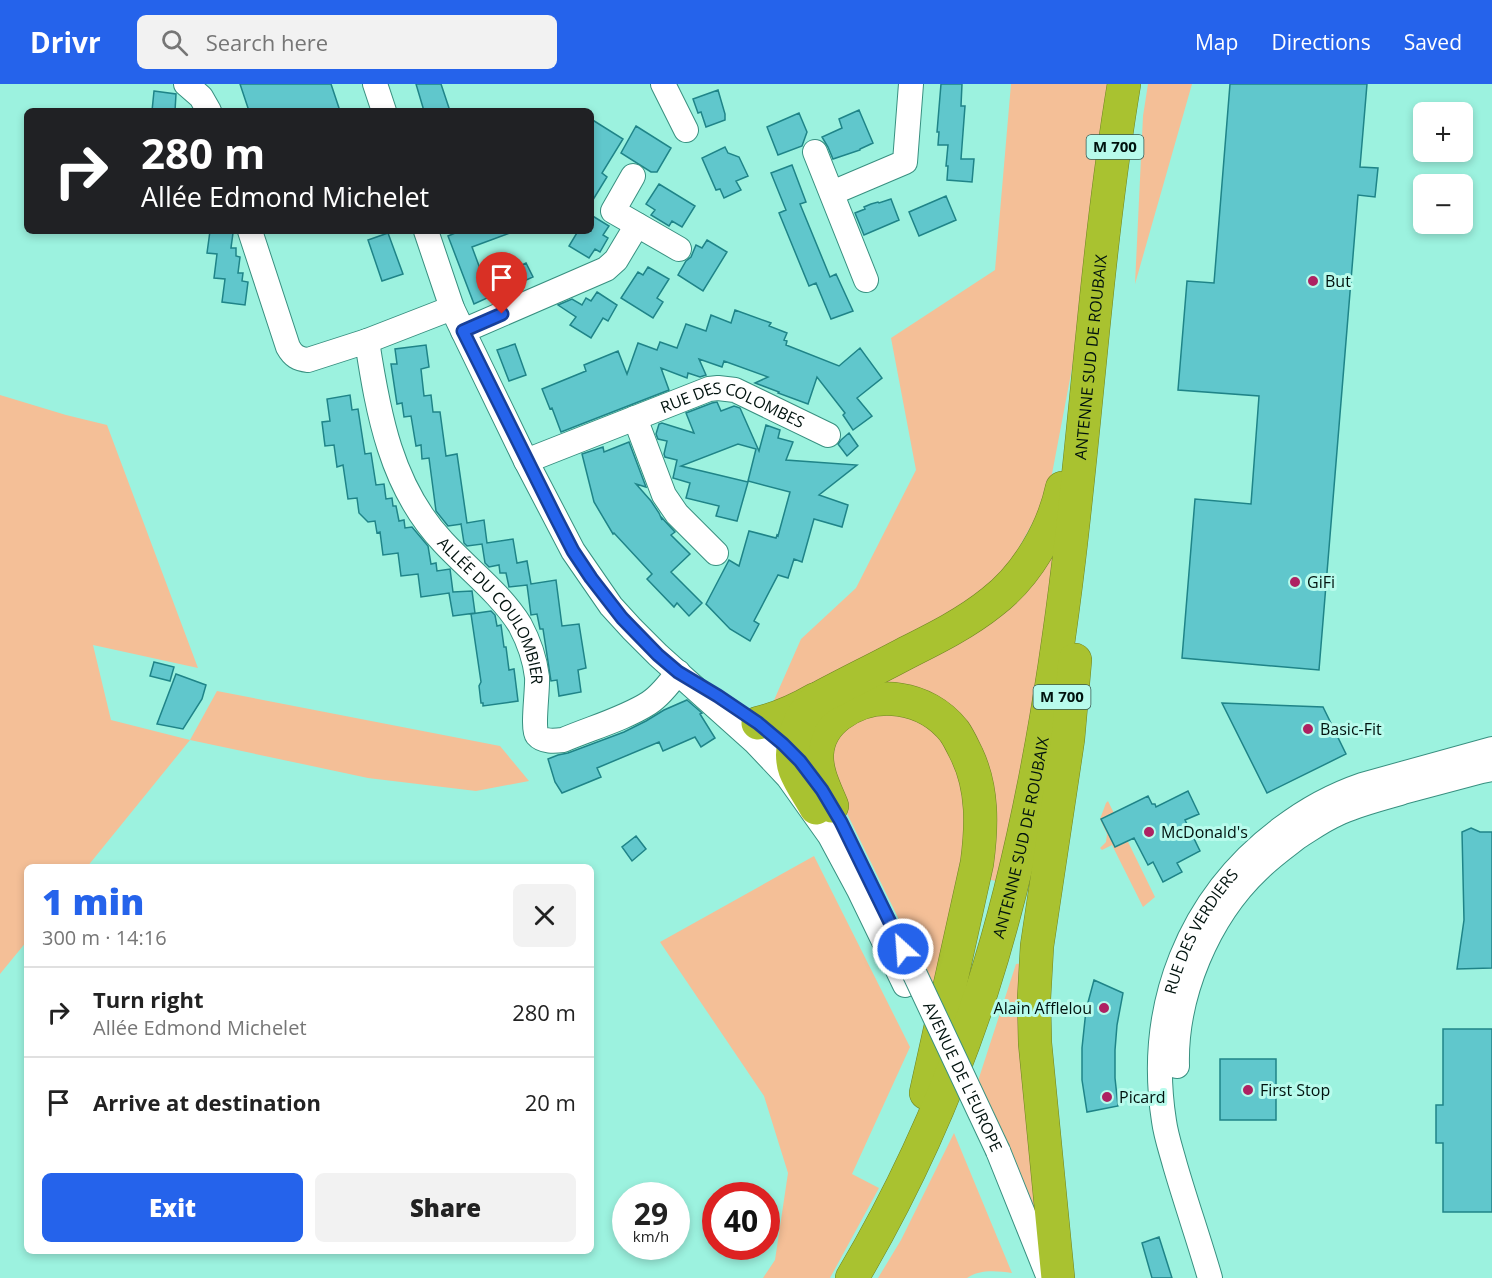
<!DOCTYPE html>
<html lang="en">
<head>
<meta charset="utf-8">
<style>
	:root { --surface:#fff; --page:#f2f2f2; --text:#222; --muted:#767676; --line:#e0e0e0; --accent:#2563eb }
	body { margin:0; font-family:"Open Sans",sans-serif; background:var(--page); color:var(--text); height:100vh; display:flex; flex-direction:column; font-size:22px; white-space:nowrap }
	* { box-sizing:border-box; margin:0 }
	p { font-size:20px; color:var(--muted) }
	.icon { flex:none; width:33px; height:33px; fill:none; stroke:currentColor; stroke-width:2; stroke-linecap:round; stroke-linejoin:round }
	.map { position:relative; flex:1; overflow:hidden }
	.panel { position:absolute; left:24px; top:780px; width:570px; height:390px; display:flex; flex-direction:column; background:var(--surface); border-radius:9px; box-shadow:0 3px 9px #0003 }
	.panel>* { flex:none }
	.banner { position:absolute; left:24px; top:24px; width:570px; height:126px; border-radius:9px; box-shadow:0 3px 9px #0003; background:#202124; color:#fff; overflow:hidden }
	.buttons { position:absolute; left:1413px; top:18px; display:grid; gap:12px }
	.buttons a { display:grid; place-items:center; width:60px; height:60px; border-radius:9px; background:var(--surface); box-shadow:0 3px 9px #0003; font-size:30px }
	.speed { position:absolute; left:612px; top:1098px; display:flex; gap:12px; font-size:30px; font-weight:700; text-align:center }
	.speed>* { display:grid; place-content:center; width:78px; height:78px; border-radius:50%; background:var(--surface); box-shadow:0 3px 9px #0003; line-height:1 }
	.speed small { font-size:15px; font-weight:400 }
	.speed .limit { border:9px solid #d22; background:#fff; color:#111 }
	.pin { position:absolute; display:grid; place-items:center; width:51px; height:51px; color:#fff; margin:-62px -26px; border-radius:50% 50% 50% 0; rotate:-45deg; box-shadow:0 0 6px #0007 }
	.pin .icon { rotate:45deg }
	.me { position:absolute; width:66px; margin:-33px; rotate:334deg; stroke-linejoin:round; filter:drop-shadow(0 0 4px #0008) }
	.turn { display:flex; align-items:center; gap:21px; height:126px; padding:0 18px; font-size:27px }
	.turn .icon { width:78px; height:78px; stroke-width:2.5 }
	.turn b { display:block; font-size:42px; line-height:51px }
	.round { display:grid; place-items:center; flex:none; width:63px; height:63px; border-radius:9px; background:var(--page) }
	.summary { display:flex; align-items:center; justify-content:space-between; height:102px; padding:0 18px }
	h1 { font-size:36px; font-weight:800; line-height:45px; color:var(--accent) }
	.action { display:flex; gap:12px; margin-top:auto; padding:12px 18px }
	.action a { flex:1; height:69px; border-radius:9px; background:var(--accent); color:#fff; font-size:24px; font-weight:800; line-height:69px; text-align:center }
	.action a+a { background:var(--page); color:var(--text) }
	ul { padding:0; list-style:none }
	li { display:flex; align-items:center; gap:18px; height:90px; padding:0 18px; border-top:2px solid var(--line) }
	li div { flex:1 }
	li b { display:block; font-size:22px }
	li em { font-style:normal }
	header { display:flex; align-items:center; gap:36px; box-sizing:border-box; height:84px; padding:0 30px; background:var(--accent); color:#fff }
	header strong { font-size:28px }
	nav { display:flex; gap:33px; margin-inline-start:auto; font-size:21px }
	.search { width:420px; height:54px; background:var(--page); display:flex; align-items:center; gap:15px; box-sizing:border-box; padding:0 21px; border-radius:9px; color:var(--muted); font-size:22px }
	.map>svg:first-child { display:block }
	.green { fill:#f4bf97 }
	.building { fill:#60c7cc; stroke:#1f8488; stroke-width:1.5 }
	.lines { fill:none; stroke-linecap:round; stroke-linejoin:round }
	.minor-casing { stroke:#389080; stroke-width:26 }
	.highway-casing { stroke:#6e8424; stroke-width:34 }
	.minor { stroke:#fff; stroke-width:24 }
	.highway { stroke:#a9c230; stroke-width:33 }
	.minor-bridge-casing { stroke:#389080; stroke-width:26; stroke-linecap:butt }
	.minor-bridge { stroke:#fff; stroke-width:24 }
	.route-casing { stroke:#184099; stroke-width:15 }
	.route { stroke:#2563eb; stroke-width:10 }
	.poi-dot { fill:#ae2262; stroke:#b8fbec; stroke-width:2 }
	.labels { text-anchor:middle; stroke-width:6; stroke-linejoin:round; paint-order:stroke }
	.shield { fill:#b8fbec; stroke:#375851; stroke-width:1.5 }
	.shield-label { font-size:15px; font-weight:bold; fill:#00120e }
	.poi-label { font-size:16px; fill:#00120e; stroke:#b8fbec; text-anchor:start }
	.street-label { font-size:16px; fill:#00120e; stroke:#b8fbec }
</style>
</head>
<body>
<header>
<strong>Drivr</strong>
<div class="search"><svg class="icon" aria-label="search" viewBox="0 0 24 24"><circle cx="10" cy="10" r="6"/><path d="M15 15l6 6"/></svg>Search here</div>
<nav><a>Map</a><a>Directions</a><a>Saved</a></nav>
</header>
<div class="map">
<svg width="1492" height="1194" viewBox="0 0 1492 1194">
	<rect width="100%" height="100%" fill="#9cf2df"/>
	<path class="green" d="M 1011,0 L 1114,0 L 1080,242 L 1048,411 L 1000,498 L 920,547 L 771,623 L 801,555 L 856,504 L 916,386 L 891,254 L 995,186 Z
		M 1148,0 L 1192,0 L 1135,200 L 1143,32 Z
		M 0,311 L 66,331 L 107,341 L 198,584 L 93,561 L 111,636 L 190,656 L 217,607 L 500,662 L 529,697 L 476,707 L 368,694 L 190,656 L 87,783 L 27,783 L 27,857 L 0,890 Z
		M 1066,446 L 1004,799 L 983,794 L 989,702 L 892,605 L 877,595 Z
		M 869,629 L 908,631 L 945,655 L 970,715 L 952,837 L 932,903 L 835,705 L 832,675 L 834,650 Z
		M 1108,717 L 1155,813 L 1143,823 L 1112,761 L 1102,766 L 1100,764 L 1106,758 L 1107,750 L 1100,735 L 1106,719 Z
		M 814,772 L 910,963 L 852,1090 L 879,1104 L 830,1194 L 763,1194 L 775,1176 L 788,1089 L 764,1012 L 660,858 Z
		M 1023,879 L 1047,1159 L 977,1000 L 1016,880 Z
		M 954,1049 L 1012,1189 C 997,1187 980,1185 967,1194 L 878,1194 L 901,1156 Z"/>
	<path class="building" d="M 240,0 L 331,0 L 340,27 L 249,27 Z
		M 416,0 L 441,0 L 450,27 L 424,27 Z
		M 941,0 L 962,0 L 961,22 L 965,22 L 961,75 L 974,75 L 972,98 L 947,96 L 948,82 L 946,82 L 948,61 L 938,61 L 939,48 L 937,48 Z
		M 1230,0 L 1367,0 L 1360,83 L 1378,84 L 1375,113 L 1358,111 L 1319,586 L 1182,574 L 1195,415 L 1251,420 L 1259,312 L 1178,306 L 1187,197 L 1214,199 Z
		M 718,6 L 725,30 L 725,36 L 706,43 L 701,28 L 698,29 L 693,15 Z
		M 154,7 L 176,10 L 175,27 L 152,27 Z
		M 859,26 L 873,59 L 860,65 L 860,66 L 833,75 L 828,63 L 822,53 L 842,44 L 839,35 Z
		M 799,29 L 807,48 L 802,62 L 778,71 L 767,43 Z
		M 591,35 L 623,55 L 602,89 L 607,93 L 591,119 Z
		M 636,42 L 671,64 L 657,88 L 651,88 L 621,69 Z
		M 725,63 L 728,69 L 739,73 L 748,92 L 736,97 L 741,106 L 724,114 L 720,105 L 716,106 L 702,74 Z
		M 792,81 L 806,118 L 800,120 L 830,193 L 836,190 L 853,227 L 831,235 L 816,199 L 809,202 L 779,129 L 786,126 L 771,89 Z
		M 659,100 L 695,122 L 682,143 L 672,137 L 669,142 L 651,131 L 655,126 L 646,120 Z
		M 946,112 L 956,136 L 919,152 L 909,128 Z
		M 891,115 L 899,136 L 864,151 L 855,129 L 865,125 L 864,123 L 871,120 L 878,118 L 879,119 Z
		M 591,131 L 609,142 L 603,151 L 608,154 L 600,168 L 595,165 L 589,174 L 569,162 L 578,147 L 591,147 Z
		M 210,147 L 233,149 L 231,164 L 236,164 L 236,172 L 240,173 L 238,189 L 243,189 L 242,197 L 248,198 L 245,221 L 222,218 L 225,195 L 214,194 L 217,170 L 207,169 Z
		M 460,147 L 509,147 L 510,149 L 472,163 L 485,198 L 526,179 L 533,193 L 474,220 L 448,152 Z
		M 388,149 L 403,190 L 382,197 L 368,156 Z
		M 707,156 L 727,168 L 703,207 L 678,191 L 686,177 L 691,173 L 696,161 L 702,164 Z
		M 648,183 L 669,195 L 657,214 L 663,218 L 653,234 L 621,214 L 638,188 L 643,191 Z
		M 597,208 L 617,221 L 608,237 L 603,234 L 591,254 L 570,241 L 576,233 L 558,221 L 572,215 L 582,221 L 586,214 L 591,217 Z
		M 735,226 L 771,239 L 769,242 L 787,249 L 784,256 L 787,257 L 786,261 L 839,282 L 860,264 L 882,294 L 857,314 L 872,332 L 853,346 L 843,331 L 845,329 L 817,293 L 808,320 L 778,309 L 779,308 L 755,299 L 768,293 L 724,277 L 722,283 L 699,275 L 706,291 L 700,293 L 688,289 L 687,294 L 661,284 L 669,306 L 561,348 L 552,324 L 550,325 L 542,305 L 586,287 L 584,281 L 618,267 L 627,290 L 638,259 L 657,266 L 660,258 L 677,264 L 686,240 L 706,247 L 711,231 L 731,239 Z
		M 515,260 L 526,291 L 509,297 L 497,266 Z
		M 426,261 L 429,283 L 421,285 L 424,312 L 431,311 L 433,328 L 440,328 L 446,372 L 457,370 L 467,439 L 484,436 L 487,459 L 513,455 L 517,479 L 527,477 L 531,500 L 556,496 L 562,542 L 579,540 L 586,584 L 578,586 L 581,608 L 559,612 L 557,596 L 551,597 L 543,545 L 540,545 L 537,530 L 531,531 L 527,501 L 509,503 L 506,489 L 500,489 L 499,481 L 489,483 L 485,479 L 482,460 L 467,462 L 464,459 L 461,440 L 462,440 L 448,442 L 436,427 L 429,374 L 422,375 L 421,361 L 416,362 L 411,332 L 404,333 L 402,319 L 397,320 L 391,280 L 397,280 L 395,265 Z
		M 350,311 L 352,326 L 358,325 L 365,370 L 371,369 L 376,401 L 384,400 L 386,415 L 392,414 L 393,422 L 396,422 L 399,437 L 404,436 L 405,444 L 412,443 L 428,462 L 431,480 L 436,479 L 437,487 L 450,485 L 453,508 L 472,507 L 475,529 L 453,532 L 449,509 L 421,513 L 418,490 L 401,492 L 398,469 L 383,471 L 380,448 L 377,449 L 375,437 L 368,438 L 359,429 L 357,414 L 348,415 L 343,381 L 337,383 L 334,361 L 325,362 L 322,338 L 330,337 L 327,315 Z
		M 717,318 L 721,327 L 734,322 L 740,324 L 759,367 L 766,341 L 780,346 L 778,354 L 793,358 L 786,376 L 857,381 L 819,411 L 848,421 L 842,443 L 814,435 L 802,478 L 794,475 L 788,494 L 778,491 L 754,537 L 759,540 L 750,557 L 730,545 L 706,520 L 729,476 L 739,482 L 749,447 L 776,454 L 777,451 L 778,452 L 790,408 L 748,397 L 756,365 L 738,360 L 681,382 L 748,398 L 737,437 L 716,432 L 719,422 L 686,414 L 690,399 L 673,394 L 677,376 L 665,373 L 664,370 L 667,357 L 658,355 L 656,350 L 659,340 L 662,339 L 694,349 L 686,329 L 712,319 Z
		M 849,349 L 858,362 L 847,372 L 838,360 L 841,356 Z
		M 629,358 L 646,403 L 636,400 L 651,417 L 659,429 L 662,436 L 662,434 L 675,448 L 671,451 L 690,470 L 671,488 L 702,519 L 689,532 L 677,519 L 674,523 L 647,495 L 652,490 L 614,449 L 613,450 L 594,418 L 582,370 L 603,363 L 604,368 Z
		M 491,527 L 495,531 L 497,542 L 501,541 L 504,563 L 506,563 L 509,586 L 514,585 L 518,617 L 483,622 L 483,619 L 481,619 L 479,602 L 481,598 L 471,530 Z
		M 154,578 L 174,583 L 170,597 L 150,592 Z
		M 176,590 L 206,601 L 202,615 L 183,645 L 157,640 Z
		M 687,616 L 702,629 L 700,630 L 715,654 L 701,663 L 695,653 L 663,667 L 659,658 L 597,684 L 601,693 L 562,709 L 555,698 L 548,675 L 558,671 L 568,669 L 624,648 L 646,637 L 664,626 Z
		M 1222,619 L 1323,623 L 1346,670 L 1267,709 Z
		M 1188,707 L 1199,730 L 1185,736 L 1200,767 L 1177,779 L 1182,788 L 1163,798 L 1153,778 L 1148,781 L 1134,754 L 1115,763 L 1101,735 L 1148,712 L 1152,720 L 1155,720 L 1156,723 Z
		M 1471,744 L 1480,748 L 1492,748 L 1492,884 L 1457,885 L 1464,836 L 1462,748 Z
		M 636,752 L 646,765 L 632,777 L 622,763 Z
		M 1094,896 L 1123,909 L 1117,941 L 1115,966 L 1115,994 L 1118,1022 L 1087,1028 L 1082,996 L 1082,964 L 1086,926 Z
		M 1443,945 L 1492,945 L 1492,1128 L 1443,1128 L 1443,1059 L 1436,1059 L 1436,1021 L 1443,1021 Z
		M 1220,975 L 1276,975 L 1276,1036 L 1220,1036 Z
		M 1159,1153 L 1172,1194 L 1152,1194 L 1142,1159 Z"/>
	<g class="lines">
		<defs>
			<g id="minor">
				<path d="M 186,0 L 201,13 L 209,27"/>
				<path d="M 375,0 L 384,27"/>
				<path d="M 663,0 L 686,46"/>
				<path d="M 815,68 L 866,196"/>
				<path d="M 633,92 L 613,127 L 679,165"/>
				<path d="M 832,109 L 905,78 L 911,0"/>
				<path id="s1" d="M 250,147 L 288,263 C 293,272 298,275 308,276 L 367,257 C 378,329 391,403 443,458 C 468,485 500,509 520,541 C 528,556 535,576 537,593 C 538,604 532,645 537,651 C 543,658 555,657 563,656 C 591,644 624,635 649,619 C 661,611 670,599 678,588"/>
				<path d="M 426,147 L 452,224 L 463,247 L 526,377 L 573,467 L 611,522 L 632,545 L 658,571 L 755,658 L 788,693 L 830,752 L 859,806 L 905,901"/>
				<path d="M 463,247 L 606,185 L 616,176 L 637,141"/>
				<path d="M 367,257 L 452,224"/>
				<path d="M 635,334 L 664,411 L 677,430 L 716,469"/>
				<path id="s2" d="M 526,377 L 709,305 L 718,304 L 735,306 L 828,351"/>
				<path d="M 1177,982 C 1175,912 1208,833 1259,785 C 1271,773 1285,763 1298,753 C 1311,745 1323,736 1337,730 C 1358,720 1381,715 1403,708 C 1429,701 1456,694 1482,687 L 1492,685"/>
				<path d="M 998,1067 L 1049,1194"/>
				<path id="s3" d="M 1210,1194 C 1199,1156 1186,1119 1175,1081 C 1171,1066 1166,1052 1164,1037 C 1146,922 1189,813 1282,744 C 1307,725 1333,711 1362,701 L 1492,665"/>
			</g>
			<g id="highway">
				<path d="M 758,639 C 780,634 797,626 816,615"/>
				<path d="M 832,722 C 825,705 816,688 817,670 C 818,654 827,640 839,631 C 875,604 926,612 954,647 C 959,654 963,663 967,671 C 983,705 982,742 977,779 L 926,1009"/>
				<path d="M 816,724 C 809,711 800,699 795,686 C 788,667 797,637 810,622 C 813,619 817,616 821,613 C 849,598 878,584 906,569 C 936,554 966,539 992,518 C 1027,491 1053,446 1062,404"/>
				<path id="s4" d="M 852,1194 C 906,1103 949,1007 982,906 C 1026,769 1052,618 1069,475 C 1088,317 1098,157 1124,0"/>
				<path d="M 1058,1194 L 1035,959 L 1034,915 L 1037,862 L 1068,655 L 1075,576"/>
			</g>
		</defs>
		<use href="#minor" class="minor-casing"/>
		<use href="#highway" class="highway-casing"/>
		<use href="#minor" class="minor"/>
		<use href="#highway" class="highway"/>
		<defs>
			<g id="minor-bridge">
				<path id="s5" d="M 903,865 L 998,1067"/>
			</g>
		</defs>
		<use href="#minor-bridge" class="minor-bridge-casing"/>
		<use href="#minor-bridge" class="minor-bridge"/>
	</g>
	<g class="lines">
		<defs>
			<path id="route" d="M 502,230 L 463,247 L 555,432 L 573,467 L 591,494 L 622,534 L 658,571 L 678,588 L 718,612 L 758,639 L 783,660 L 800,677 L 822,706 L 841,738 L 903,865"/>
		</defs>
		<use href="#route" class="route-casing"/>
		<use href="#route" class="route"/>
	</g>
	<g class="poi-dot">
		<circle cx="1313" cy="197" r="6"/>
		<circle cx="1295" cy="498" r="6"/>
		<circle cx="1308" cy="645" r="6"/>
		<circle cx="1149" cy="748" r="6"/>
		<circle cx="1104" cy="924" r="6"/>
		<circle cx="1248" cy="1006" r="6"/>
		<circle cx="1107" cy="1013" r="6"/>
	</g>
	<g class="labels">
		<g class="shield">
			<rect x="1086.5" y="51" width="57" height="24" rx="4.5"/>
			<rect x="1033.5" y="601" width="57" height="24" rx="4.5"/>
		</g>
		<g class="shield-label">
			<text x="1115" y="68">M 700</text>
			<text x="1062" y="618">M 700</text>
		</g>
		<g class="poi-label">
			<text x="1325" y="203">But</text>
			<text x="1307" y="504">GiFi</text>
			<text x="1320" y="651">Basic-Fit</text>
			<text x="1161" y="754">McDonald's</text>
			<text x="1092" y="930" text-anchor="end">Alain Afflelou</text>
			<text x="1260" y="1012">First Stop</text>
			<text x="1119" y="1019">Picard</text>
		</g>
		<g class="street-label">
			<text dy="6" stroke="none"><textPath href="#s4" startOffset="960">ANTENNE SUD DE ROUBAIX</textPath></text>
			<text dy="6" stroke="none"><textPath href="#s2" startOffset="222">RUE DES COLOMBES</textPath></text>
			<text dy="6" stroke="none"><textPath href="#s1" startOffset="514">ALLÉE DU COULOMBIER</textPath></text>
			<text dy="6" stroke="none"><textPath href="#s4" startOffset="474">ANTENNE SUD DE ROUBAIX</textPath></text>
			<text dy="6" stroke="none"><textPath href="#s3" startOffset="362">RUE DES VERDIERS</textPath></text>
			<text dy="6" stroke="none"><textPath href="#s5" startOffset="141">AVENUE DE L'EUROPE</textPath></text>
		</g>
	</g>
</svg>
<div class="buttons">
<a>+</a>
<a>−</a>
</div>
<div class="speed"><div>29<small>km/h</small></div><div class="limit">40</div></div>
<div class="pin" style="left:502px;top:230px;background:#d93025"><svg class="icon" aria-label="arrive" viewBox="0 0 24 24"><path d="M6 21V4h12l-3 4 3 4H6"/></svg></div>
<svg class="me" style="left:903px;top:865px" viewBox="-20 -20 40 40"><circle r="17" fill="#2563eb" stroke="#fff" stroke-width="3"/><path d="M0-11L8 9 0 5-8 9z" fill="#fff"/></svg>
<div class="banner">
<div class="turn"><svg class="icon" aria-label="right" viewBox="0 0 24 24"><path d="M7 20v-9h11M14 6l5 5-5 5"/></svg><div><b>280 m</b>Allée Edmond Michelet</div></div>
</div>
<section class="panel">
<div class="summary"><div><h1>1 min</h1><p>300 m · 14:16</p></div><a class="round"><svg class="icon" aria-label="close" viewBox="0 0 24 24"><path d="M6 6l12 12M18 6L6 18"/></svg></a></div>
<ul>
<li><svg class="icon" aria-label="right" viewBox="0 0 24 24"><path d="M7 20v-9h11M14 6l5 5-5 5"/></svg><div><b>Turn right</b><p>Allée Edmond Michelet</p></div><em>280 m</em></li>
<li><svg class="icon" aria-label="arrive" viewBox="0 0 24 24"><path d="M6 21V4h12l-3 4 3 4H6"/></svg><div><b>Arrive at destination</b></div><em>20 m</em></li>
</ul>
<div class="action"><a>Exit</a><a>Share</a></div>
</section>
</div>
</body>
</html>
